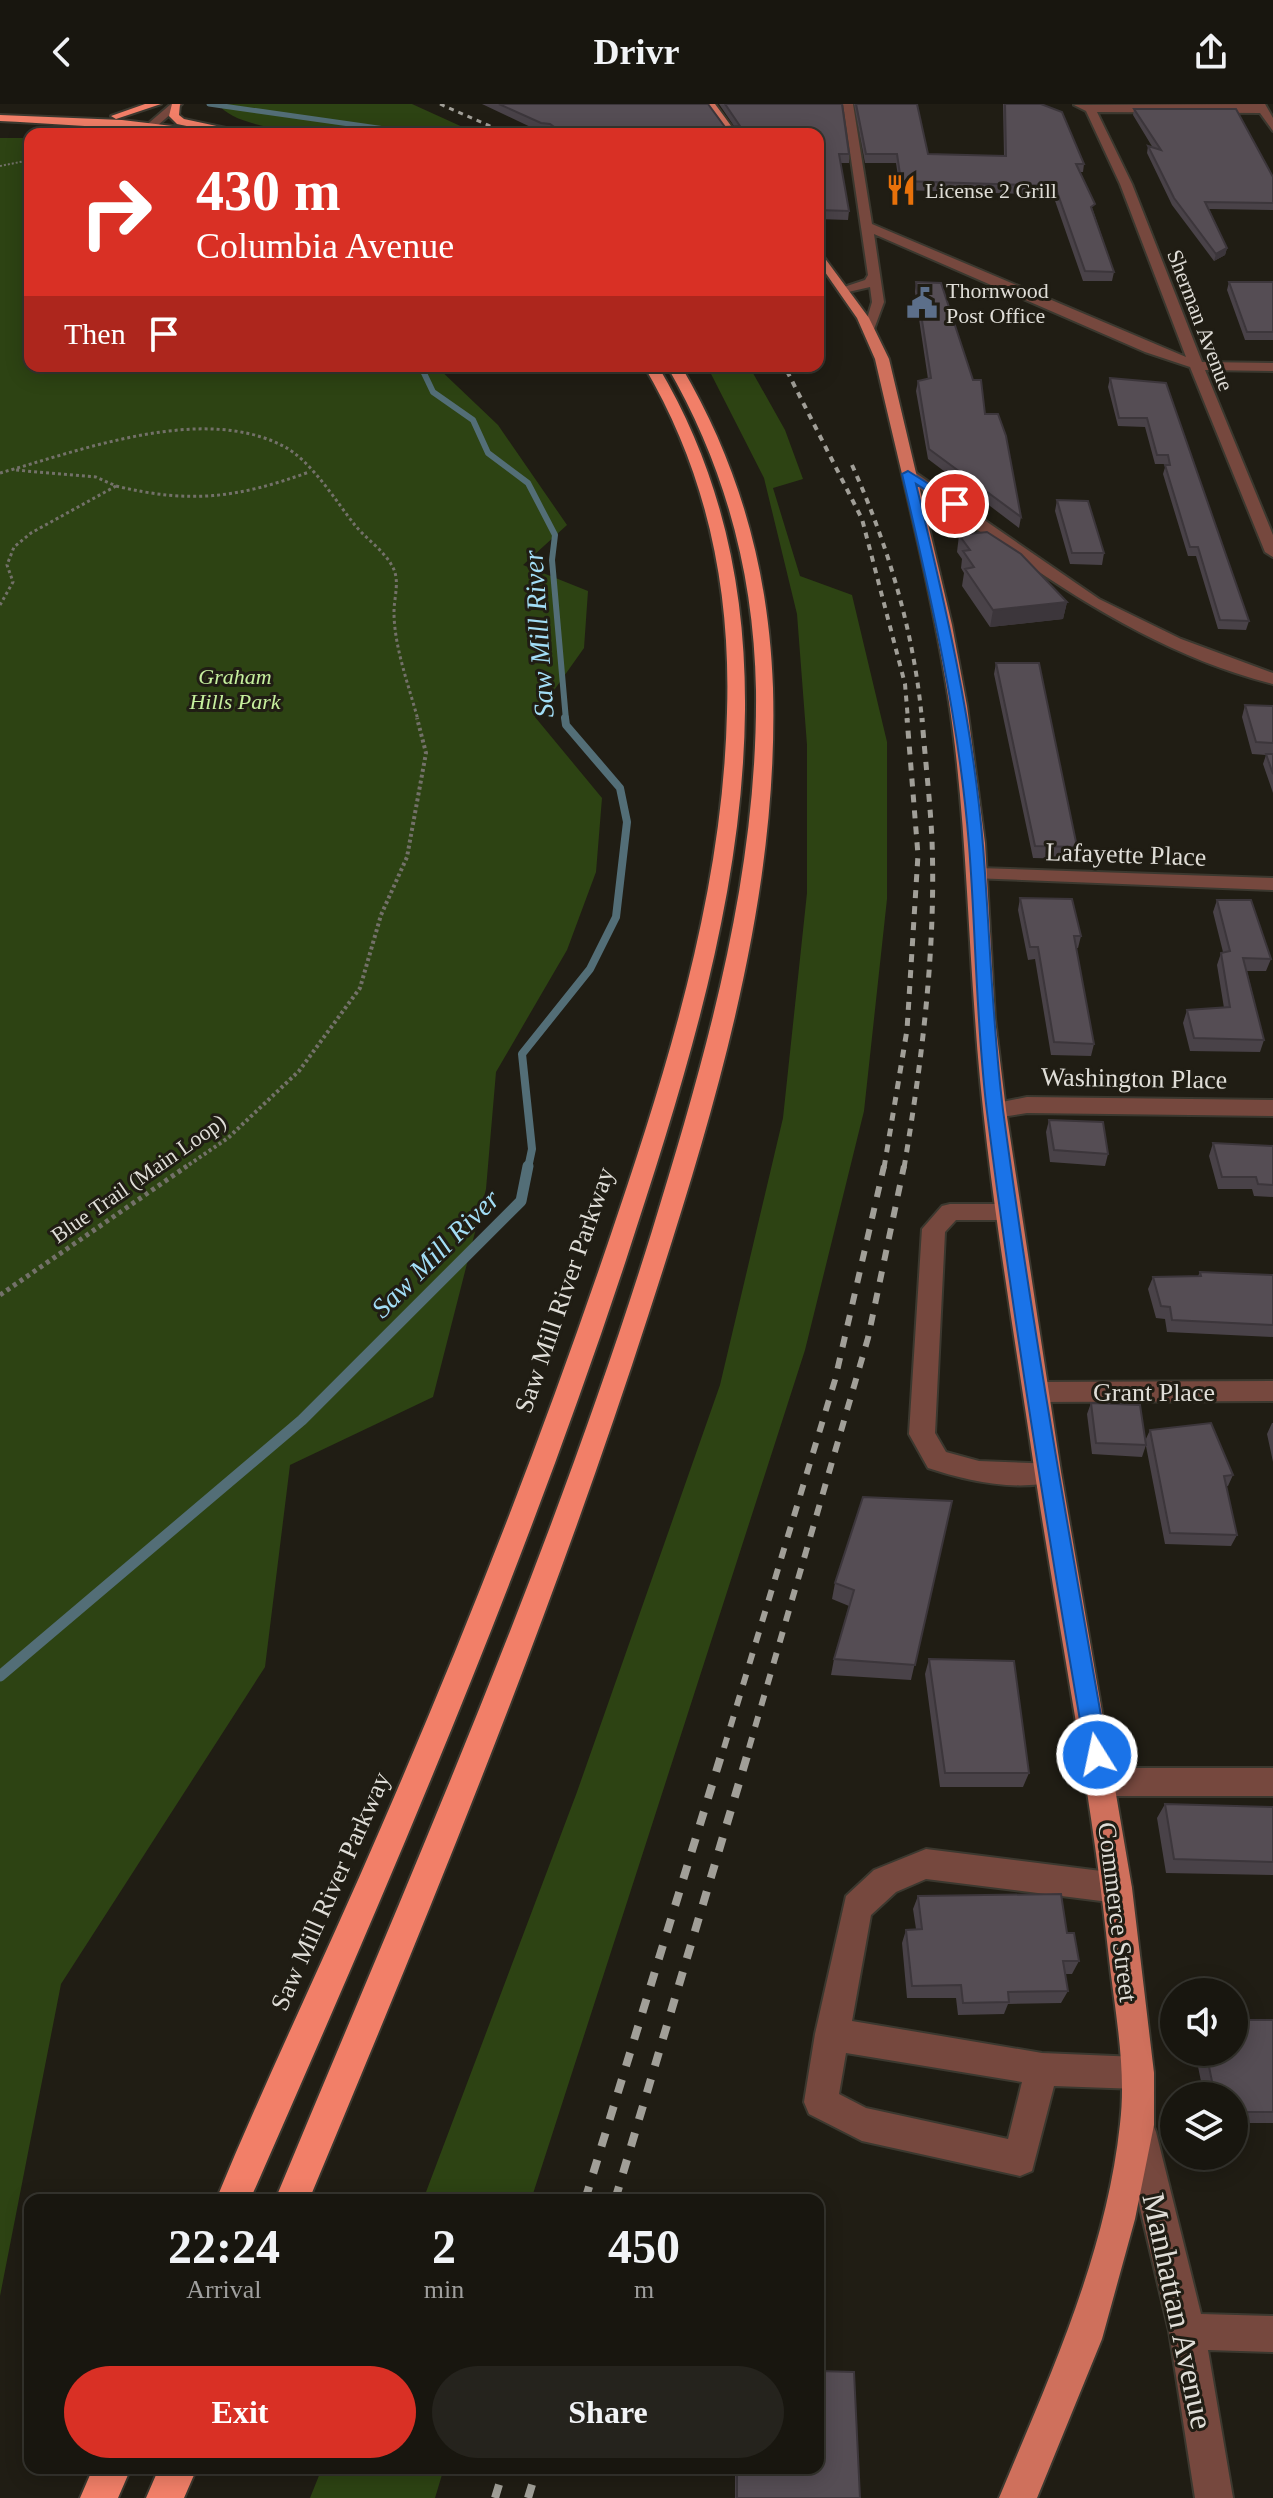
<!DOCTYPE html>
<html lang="en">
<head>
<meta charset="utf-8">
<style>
	:root { --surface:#18160f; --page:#25231d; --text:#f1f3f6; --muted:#9f9f9e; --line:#36352f; --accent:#d93025 }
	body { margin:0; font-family:"Times New Roman",serif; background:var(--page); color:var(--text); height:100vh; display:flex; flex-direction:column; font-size:30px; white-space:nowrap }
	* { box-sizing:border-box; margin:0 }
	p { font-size:26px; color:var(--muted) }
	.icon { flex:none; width:44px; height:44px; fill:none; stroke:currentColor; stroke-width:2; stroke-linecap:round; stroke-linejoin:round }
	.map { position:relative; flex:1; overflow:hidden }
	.sheet { position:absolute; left:24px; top:2090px; width:800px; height:280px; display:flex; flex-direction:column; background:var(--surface); border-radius:16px; box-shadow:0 4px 20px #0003,0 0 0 2px var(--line) }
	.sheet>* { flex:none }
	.guide { position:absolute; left:24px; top:24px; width:800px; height:244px; border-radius:16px; box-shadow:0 4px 20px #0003,0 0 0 2px var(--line); background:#d93025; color:#fff; overflow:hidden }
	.fabs { position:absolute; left:1160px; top:1874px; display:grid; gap:16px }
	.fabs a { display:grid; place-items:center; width:88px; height:88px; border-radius:50%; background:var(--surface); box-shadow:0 4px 20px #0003,0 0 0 2px var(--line); font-size:40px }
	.pin { position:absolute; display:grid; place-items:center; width:68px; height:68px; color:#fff; margin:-34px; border:4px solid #fff; border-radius:50%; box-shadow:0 2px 8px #0007 }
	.me { position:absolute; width:88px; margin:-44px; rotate:350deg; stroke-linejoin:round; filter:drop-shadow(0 0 6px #0008) }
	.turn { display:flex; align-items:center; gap:28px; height:168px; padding:0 40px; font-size:36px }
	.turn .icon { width:104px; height:104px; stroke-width:2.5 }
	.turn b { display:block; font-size:56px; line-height:68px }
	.then { display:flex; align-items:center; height:76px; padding:0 40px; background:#0003; gap:16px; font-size:30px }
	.eta { display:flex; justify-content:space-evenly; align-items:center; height:136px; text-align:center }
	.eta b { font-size:48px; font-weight:700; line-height:56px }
	.cta { display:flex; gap:16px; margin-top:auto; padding:16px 40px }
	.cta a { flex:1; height:92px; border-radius:48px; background:var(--accent); color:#fff; font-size:32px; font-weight:700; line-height:92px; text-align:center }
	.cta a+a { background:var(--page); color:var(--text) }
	header { display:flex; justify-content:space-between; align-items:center; height:104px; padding:0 40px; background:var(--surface); font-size:36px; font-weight:700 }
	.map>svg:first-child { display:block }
	.green { fill:#2d4313 }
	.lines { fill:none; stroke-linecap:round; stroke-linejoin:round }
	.stream-far3 { stroke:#536e77; stroke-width:5 }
	.stream-far2 { stroke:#536e77; stroke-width:6 }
	.stream-far1 { stroke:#536e77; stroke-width:8 }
	.stream { stroke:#536e77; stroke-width:11 }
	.minor-casing { stroke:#3b382f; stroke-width:4 }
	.major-casing { stroke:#3b382f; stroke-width:4 }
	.highway-casing { stroke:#3b382f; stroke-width:4 }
	.path-far3 { stroke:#737169; stroke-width:2; stroke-dasharray:2 2; stroke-linecap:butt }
	.path-far2 { stroke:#737169; stroke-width:3; stroke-dasharray:3 3; stroke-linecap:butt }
	.path-far1 { stroke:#737169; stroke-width:4; stroke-dasharray:3 3; stroke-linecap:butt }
	.path { stroke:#737169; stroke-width:5; stroke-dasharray:4 4; stroke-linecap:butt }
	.minor { fill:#76483e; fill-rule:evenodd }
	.major { fill:#cf705c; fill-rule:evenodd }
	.highway { fill:#f27f68; fill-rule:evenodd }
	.rail-far4 { stroke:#a19f98; stroke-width:3; stroke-dasharray:5 5; stroke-linecap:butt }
	.rail-far3 { stroke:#a19f98; stroke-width:4; stroke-dasharray:6 6; stroke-linecap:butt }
	.rail-far2 { stroke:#a19f98; stroke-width:5; stroke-dasharray:8 8; stroke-linecap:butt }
	.rail-far1 { stroke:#a19f98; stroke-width:6; stroke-dasharray:11 11; stroke-linecap:butt }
	.rail { stroke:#a19f98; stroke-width:8; stroke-dasharray:14 14; stroke-linecap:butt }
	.wall { fill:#494248 }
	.shaded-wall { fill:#3c363b }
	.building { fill:#554d54; stroke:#3c363b; stroke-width:2 }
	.route { fill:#1a73e8; stroke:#114b97; stroke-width:2 }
	.labels { text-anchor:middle; stroke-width:6; stroke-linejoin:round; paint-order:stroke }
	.far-poi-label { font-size:22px; fill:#dfddd7; stroke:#201d14; text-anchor:start }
	.far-street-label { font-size:22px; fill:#dfddd7; stroke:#201d14 }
	.far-park-label { font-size:22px; font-style:italic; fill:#c6f09e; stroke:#201d14 }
	.street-label { font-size:26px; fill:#dfddd7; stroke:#201d14 }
	.water-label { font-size:28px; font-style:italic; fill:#a2ddf6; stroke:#201d14 }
	.near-street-label { font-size:32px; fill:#dfddd7; stroke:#201d14 }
</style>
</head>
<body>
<header><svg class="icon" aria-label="back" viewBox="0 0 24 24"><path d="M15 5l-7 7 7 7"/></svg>Drivr<svg class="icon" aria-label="share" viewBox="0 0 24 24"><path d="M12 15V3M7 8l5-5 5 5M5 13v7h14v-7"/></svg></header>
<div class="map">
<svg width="1273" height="2394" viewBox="0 0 1273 2394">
	<rect width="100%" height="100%" fill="#201d14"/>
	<path class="green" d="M 218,0 L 412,0 L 478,30 C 426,30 247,41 218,0 Z
		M 0,34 L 30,34 L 30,262 L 436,262 L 498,321 L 567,421 L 523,461 L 588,487 L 584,544 L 535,613 L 602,694 L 596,768 L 567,846 L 496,968 L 486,1085 L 433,1293 L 290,1361 L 265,1563 L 61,1880 L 0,2192 Z
		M 707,262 L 749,262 L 785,326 L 803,375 L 773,384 L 800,472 L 852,491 L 887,638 L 887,795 L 864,1007 L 805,1246 L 531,2096 L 423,2096 L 577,1688 L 720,1281 L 783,1014 L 807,789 L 807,641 L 797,510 L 764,374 Z
		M 322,2364 L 444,2364 L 435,2394 L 310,2394 Z"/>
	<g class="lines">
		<path class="stream-far3" d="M 209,0 L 420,30
			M 421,262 L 424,269"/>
		<path class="stream-far2" d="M 423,267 L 433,288 L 473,316 L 488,349 L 528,379 L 555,431 L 552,456 L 566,616"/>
		<path class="stream-far1" d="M 528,1064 L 532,1045 L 522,950 L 590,865 L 616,813 L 627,718 L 620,684 L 566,621 L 565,614"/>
		<path class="stream" d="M 0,1572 L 302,1316 L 521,1097 L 528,1062"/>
		<defs>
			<path id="minor" d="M 171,0 L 182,0 L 148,30 L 136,30 Z
				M 843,0 L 853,0 L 872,120 L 1186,253 L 1120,80 L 1086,7 L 1074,1 L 1265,0 L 1273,14 L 1273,27 L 1260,9 L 1097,8 L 1132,80 L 1202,258 L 1273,259 L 1273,267 L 1205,266 L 1273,431 L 1273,453 L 1265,448 L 1190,263 L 1145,248 L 874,130 L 884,198 L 873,228 L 863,228 L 872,198 L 870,183 L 844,189 L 838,185 L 865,176 L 868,171 Z
				M 903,367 L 913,367 L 1099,495 L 1181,535 L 1273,569 L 1273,580 C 1133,545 1019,454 903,373 Z
				M 978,764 L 1273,774 L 1273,786 L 971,774 L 968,770 Z
				M 1027,993 L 1273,996 L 1273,1012 L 1027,1009 L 995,1014 L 984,1006 L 987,1001 Z
				M 950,1100 L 1010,1100 L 1018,1102 L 1021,1108 L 1018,1114 L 1010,1116 L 956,1116 L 945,1128 L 935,1329 L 946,1348 L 979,1357 L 1057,1360 L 1061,1368 L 1057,1376 C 1019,1389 964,1376 928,1364 L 909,1330 L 922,1125 L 942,1102 Z
				M 1273,1277 L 1273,1297 L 1036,1298 L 1027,1295 L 1023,1288 L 1027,1281 L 1036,1278 Z
				M 1101,1664 L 1273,1664 L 1273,1692 L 1101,1692 L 1091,1688 L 1086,1678 L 1091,1668 Z
				M 926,1745 L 1117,1769 L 1128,1773 L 1132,1784 L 1128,1795 L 1117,1799 L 926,1775 L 896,1788 L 871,1811 L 852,1917 L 1042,1949 L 1138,1953 L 1150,1957 L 1154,1969 L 1150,1981 L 1138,1985 L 1054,1982 L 1032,2067 L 1020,2072 L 862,2037 L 809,2010 L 804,1998 L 815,1930 L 846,1792 L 874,1766 ZM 846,1949 L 1022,1978 L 1008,2035 L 866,2004 L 839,1990 Z
				M 1139,2011 L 1151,2016 L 1156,2028 L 1201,2210 L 1273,2212 L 1273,2248 L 1208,2246 L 1233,2394 L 1195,2394 L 1169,2227 L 1122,2028 L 1127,2016 Z"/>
			<path id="major" d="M 705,0 L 715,0 L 737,30 L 727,30 Z
				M 818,145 L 869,214 L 889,255 L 952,521 L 967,602 L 985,739 L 995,915 L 1006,1006 L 1061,1368 L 1132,1784 L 1154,1969 L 1154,2021 L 1135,2115 L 1102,2235 L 1037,2394 L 999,2394 C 1049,2274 1106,2151 1120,2020 C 1127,1963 1114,1903 1108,1846 C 1091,1686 1059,1528 1035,1370 C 1013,1220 985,1064 975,914 C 967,807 965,704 949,598 C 931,482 901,369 875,255 L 857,214 L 818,158 Z"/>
			<path id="highway" d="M 145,0 L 161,0 L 116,15 L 111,12 Z
				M 172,0 L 180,0 L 179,11 L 184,15 L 254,30 C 175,30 85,21 0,17 L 0,11 L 122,16 L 206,26 L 177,20 L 169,12 Z
				M 644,262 L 658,262 C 721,368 746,483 745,606 C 743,795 684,978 626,1156 C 520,1477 386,1787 250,2096 L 216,2096 C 268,1970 328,1847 382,1721 C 465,1530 541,1336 608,1139 C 666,968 723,790 727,608 C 731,485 707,369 644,262 Z
				M 667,262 L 681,262 C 740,362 769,468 773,584 C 779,797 714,1008 649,1209 C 552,1511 431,1804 309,2096 L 275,2096 C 408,1776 549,1459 652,1127 C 706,951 758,772 756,586 C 754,470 725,362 667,262 Z
				M 93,2364 L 131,2364 L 118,2394 L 80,2394 Z
				M 159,2364 L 197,2364 L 184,2394 L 146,2394 Z"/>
		</defs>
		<use href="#minor" class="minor-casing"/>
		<use href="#major" class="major-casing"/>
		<use href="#highway" class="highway-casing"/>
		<path class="path-far3" d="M 0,62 L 30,56"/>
		<path class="path-far2" d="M 0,369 C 82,346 204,299 285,343 C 311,357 336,397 354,420 C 365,434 382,445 391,460 C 401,475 394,492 394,508 C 394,543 409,582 418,616
			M 116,382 C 190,400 238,394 309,368
			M 0,501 L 13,478 L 7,461 L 14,443 L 31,429 L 116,382 L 96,373 L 15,366"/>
		<path class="path-far1" d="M 184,1064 L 228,1034 L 299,967 L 360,884 L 381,811 L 407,753 L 426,649 L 417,614"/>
		<path class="path" d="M 0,1191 L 187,1062"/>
		<use href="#minor" class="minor"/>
		<use href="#major" class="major"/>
		<use href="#highway" class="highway"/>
		<path class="rail-far4" d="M 440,0 L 508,30
			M 784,262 L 788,269"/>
		<path class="rail-far3" d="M 787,267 L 862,415 L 905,580 L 908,616
			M 852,361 C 888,441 914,528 922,616"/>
		<path class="rail-far2" d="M 884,1064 L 907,926 L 918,751 L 907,614
			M 904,1064 C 922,956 936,845 932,736 C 930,695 925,654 922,614"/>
		<path class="rail-far1" d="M 724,1644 L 835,1276 L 884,1062
			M 749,1644 L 868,1234 L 904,1062"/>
		<path class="rail" d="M 585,2096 L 724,1642
			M 615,2096 L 750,1642
			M 495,2394 L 504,2364
			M 528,2394 L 537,2364"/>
	</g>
	<path class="wall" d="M 482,0 L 708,0 L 725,23 L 734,22 L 719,0 L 842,0 L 849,50 L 849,59 L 840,59 L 849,107 L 848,116 L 818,115 L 818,30 L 552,30 L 541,28 Z
		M 854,0 L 917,0 L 928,50 L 1004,52 L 1003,0 L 1041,0 L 1084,60 L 1083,68 L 1080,68 L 1114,168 L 1112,177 L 1083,177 L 1053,91 L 900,86 L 896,59 L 865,59 Z
		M 1134,5 L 1273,73 L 1273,106 L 1209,105 L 1227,144 L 1225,151 L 1214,157 L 1172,101 L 1147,49 L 1148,42 L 1153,44 L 1133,11 Z
		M 916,178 L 985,310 L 1021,413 L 1019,424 L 928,355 L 916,287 L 918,277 L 928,275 L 915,188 Z
		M 1229,178 L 1273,178 L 1273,236 L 1245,236 L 1227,186 Z
		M 1110,274 L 1166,279 L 1249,517 L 1246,526 L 1218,525 L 1196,452 L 1188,452 L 1163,370 L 1166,360 L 1155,360 L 1145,323 L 1118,322 L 1108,283 Z
		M 1057,396 L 1104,449 L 1102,461 L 1070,460 L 1055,407 Z
		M 959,431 L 1067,498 L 1063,515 L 990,523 L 962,482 L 964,469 L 961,464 L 962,455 L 957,448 Z
		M 996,559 L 1077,743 L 1075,755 L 1033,754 L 994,570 Z
		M 1245,601 L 1273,602 L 1273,689 L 1263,660 L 1266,651 L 1252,650 L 1242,613 Z
		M 1020,794 L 1081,832 L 1078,844 L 1076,844 L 1094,940 L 1091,952 L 1051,951 L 1035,855 L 1028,856 L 1018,806 Z
		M 1217,796 L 1271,855 L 1266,867 L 1247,867 L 1264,936 L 1260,948 L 1190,947 L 1183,919 L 1187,906 L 1224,904 L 1217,861 L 1221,849 L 1223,848 L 1213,808 Z
		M 1049,1016 L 1108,1050 L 1105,1062 L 1050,1058 L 1046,1028 Z
		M 1213,1039 L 1273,1042 L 1273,1093 L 1254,1092 L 1252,1085 L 1218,1085 L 1209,1052 Z
		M 1200,1168 L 1273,1171 L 1273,1233 L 1167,1228 L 1165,1215 L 1156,1214 L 1148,1185 L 1153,1173 L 1198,1172 Z
		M 1091,1299 L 1146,1341 L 1142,1353 L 1092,1350 L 1087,1310 Z
		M 1272,1319 L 1273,1319 L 1273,1358 L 1267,1330 Z
		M 1150,1326 L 1233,1371 L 1228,1382 L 1226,1382 L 1237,1431 L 1231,1442 L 1165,1440 L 1145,1337 Z
		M 952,1397 L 911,1576 L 831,1571 L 834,1555 L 849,1502 L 832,1495 L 835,1479 Z
		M 929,1555 L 1029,1669 L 1023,1683 L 940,1683 L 925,1570 Z
		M 1165,1700 L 1273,1703 L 1273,1771 L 1166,1769 L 1157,1714 Z
		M 918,1792 L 1067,1829 L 1079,1857 L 1072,1870 L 1065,1870 L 1068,1887 L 1061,1899 L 1008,1900 L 1004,1910 L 958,1911 L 956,1894 L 907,1894 L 902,1839 L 906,1826 L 916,1825 L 913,1805 Z
		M 1273,1916 L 1273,2019 L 1234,2019 L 1234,1992 L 1204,1992 L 1195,1948 L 1234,1948 Z
		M 735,2364 L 818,2364 L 860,2394 L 735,2394 Z"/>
	<path class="shaded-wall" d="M 1227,144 L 1225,151 L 1214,157 L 1216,150 Z
		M 1067,498 L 1063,515 L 990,523 L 993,506 Z"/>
	<path class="building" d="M 499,0 L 708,0 L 725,23 L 740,22 L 725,0 L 842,0 L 849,50 L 839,50 L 849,107 L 818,106 L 818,30 L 564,30 L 550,20 L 541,19 Z
		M 856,0 L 917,0 L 928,50 L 1006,52 L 1005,0 L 1041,0 L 1062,8 L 1084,60 L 1076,60 L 1095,100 L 1091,103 L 1114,168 L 1085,167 L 1055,82 L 901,77 L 897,50 L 866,50 Z
		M 1134,5 L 1236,5 L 1273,73 L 1273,99 L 1205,98 L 1227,144 L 1216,150 L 1174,94 L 1148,42 L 1161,46 Z
		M 916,178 L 941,179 L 973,276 L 981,276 L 985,310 L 998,310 L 1006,332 L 1021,413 L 929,345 L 918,277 L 931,274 Z
		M 1229,178 L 1273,178 L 1273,228 L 1247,228 Z
		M 1110,274 L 1166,279 L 1249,517 L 1220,516 L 1198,443 L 1190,443 L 1165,361 L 1170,361 L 1168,351 L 1157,351 L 1147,314 L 1119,314 Z
		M 1057,396 L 1088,397 L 1104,449 L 1072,449 Z
		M 987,428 L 1021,450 L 1067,498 L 993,506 L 965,465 L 974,463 L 963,447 L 970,446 L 959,431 Z
		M 996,559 L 1039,559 L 1077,743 L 1035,742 Z
		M 1245,601 L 1273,602 L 1273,639 L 1256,638 Z
		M 1266,650 L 1273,650 L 1273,670 Z
		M 1020,794 L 1072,795 L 1081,832 L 1074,832 L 1094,940 L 1054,938 L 1038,843 L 1030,843 Z
		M 1217,796 L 1251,796 L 1271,855 L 1243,854 L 1264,936 L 1194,934 L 1187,906 L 1230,903 L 1221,849 L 1230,847 Z
		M 1049,1016 L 1103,1018 L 1108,1050 L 1054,1046 Z
		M 1213,1039 L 1273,1042 L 1273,1081 L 1258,1080 L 1256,1073 L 1222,1073 Z
		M 1200,1168 L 1273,1171 L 1273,1221 L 1172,1216 L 1170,1203 L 1161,1202 L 1153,1173 L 1201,1172 Z
		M 1091,1299 L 1140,1301 L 1146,1341 L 1096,1339 Z
		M 1211,1319 L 1233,1371 L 1224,1372 L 1237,1431 L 1170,1429 L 1150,1326 Z
		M 863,1393 L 952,1397 L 915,1561 L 834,1555 L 854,1486 L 835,1479 Z
		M 929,1555 L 1014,1557 L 1029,1669 L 945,1669 Z
		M 1165,1700 L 1273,1703 L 1273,1758 L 1174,1755 Z
		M 1061,1790 L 1067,1829 L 1074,1829 L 1079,1857 L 1063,1857 L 1068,1887 L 1008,1888 L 1009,1898 L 963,1899 L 961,1881 L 912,1882 L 906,1826 L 922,1825 L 918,1792 Z
		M 1234,1916 L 1273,1916 L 1273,2008 L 1234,2008 L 1234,1992 L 1215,1992 L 1206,1948 L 1234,1948 Z
		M 818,2267 L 854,2268 L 860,2394 L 737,2394 L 737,2364 L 818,2364 Z"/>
	<path class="route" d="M 908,367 L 961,400 L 951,402 L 916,380 C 945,499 973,619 983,742 C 990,830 992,918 1003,1006 C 1032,1222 1070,1437 1108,1651 L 1104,1658 L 1097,1661 L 1089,1658 L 1086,1651 C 1049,1437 1014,1223 987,1008 C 976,919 976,830 969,741 C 959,615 931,493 902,370 Z"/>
	<defs>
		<symbol id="restaurant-bare" viewBox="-9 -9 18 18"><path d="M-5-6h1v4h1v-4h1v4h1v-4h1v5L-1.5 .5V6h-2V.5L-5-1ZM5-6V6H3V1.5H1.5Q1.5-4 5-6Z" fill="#e8710a" stroke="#201d14" stroke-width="2.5" paint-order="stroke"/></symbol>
		<symbol id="civic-bare" viewBox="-9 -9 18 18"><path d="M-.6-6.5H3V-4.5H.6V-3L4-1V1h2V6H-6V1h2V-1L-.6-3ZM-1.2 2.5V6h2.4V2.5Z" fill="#5c6f8a" stroke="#201d14" stroke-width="2.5" paint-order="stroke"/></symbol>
	</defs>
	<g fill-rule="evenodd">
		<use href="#restaurant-bare" x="879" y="64" width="44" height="44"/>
		<use href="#civic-bare" x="900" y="177" width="44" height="44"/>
	</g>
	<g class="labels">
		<g class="far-poi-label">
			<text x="925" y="94">License 2 Grill</text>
			<text x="946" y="194">Thornwood<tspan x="946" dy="25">Post Office</tspan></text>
		</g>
		<g class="far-street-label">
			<text transform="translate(1201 216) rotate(69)" y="8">Sherman Avenue</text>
			<text transform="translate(138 1074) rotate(-35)" y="8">Blue Trail (Main Loop)</text>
		</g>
		<g class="far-park-label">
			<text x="235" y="580">Graham<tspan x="235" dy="25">Hills Park</tspan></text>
		</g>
		<g class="street-label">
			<text transform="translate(1126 750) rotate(2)" y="9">Lafayette Place</text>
			<text transform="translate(1134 974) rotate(1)" y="9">Washington Place</text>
			<text transform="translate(564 1186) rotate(-71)" y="9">Saw Mill River Parkway</text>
			<text x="1154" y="1297">Grant Place</text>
			<text transform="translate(330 1787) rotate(-66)" y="9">Saw Mill River Parkway</text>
			<text transform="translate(1118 1808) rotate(83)" y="9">Commerce Street</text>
		</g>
		<g class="water-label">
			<text transform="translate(538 530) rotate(-94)" y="10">Saw Mill River</text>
			<text transform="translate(435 1149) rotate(-45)" y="10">Saw Mill River</text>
		</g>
		<g class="near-street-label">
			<text transform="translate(1178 2207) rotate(78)" y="11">Manhattan Avenue</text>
		</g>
	</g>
</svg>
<div class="fabs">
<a><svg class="icon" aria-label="sound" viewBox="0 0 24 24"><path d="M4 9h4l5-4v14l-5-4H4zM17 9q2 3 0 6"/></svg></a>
<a><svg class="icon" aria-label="layers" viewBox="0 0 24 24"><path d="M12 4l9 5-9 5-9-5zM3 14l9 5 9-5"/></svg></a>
</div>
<div class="pin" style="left:955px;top:400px;background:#d93025"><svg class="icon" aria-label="arrive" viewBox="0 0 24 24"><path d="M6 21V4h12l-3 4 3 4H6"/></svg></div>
<svg class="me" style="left:1097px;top:1651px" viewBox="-20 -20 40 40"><circle r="17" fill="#1a73e8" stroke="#fff" stroke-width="3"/><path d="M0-11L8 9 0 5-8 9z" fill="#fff"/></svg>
<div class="guide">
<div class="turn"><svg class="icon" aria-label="right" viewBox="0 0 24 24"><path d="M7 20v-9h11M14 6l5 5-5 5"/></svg><div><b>430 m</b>Columbia Avenue</div></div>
<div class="then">Then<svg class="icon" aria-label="arrive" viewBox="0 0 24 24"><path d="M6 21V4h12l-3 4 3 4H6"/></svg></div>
</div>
<section class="sheet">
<div class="eta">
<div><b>22:24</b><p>Arrival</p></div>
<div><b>2</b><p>min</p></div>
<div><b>450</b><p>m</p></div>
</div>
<div class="cta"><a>Exit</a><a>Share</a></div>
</section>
</div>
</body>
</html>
